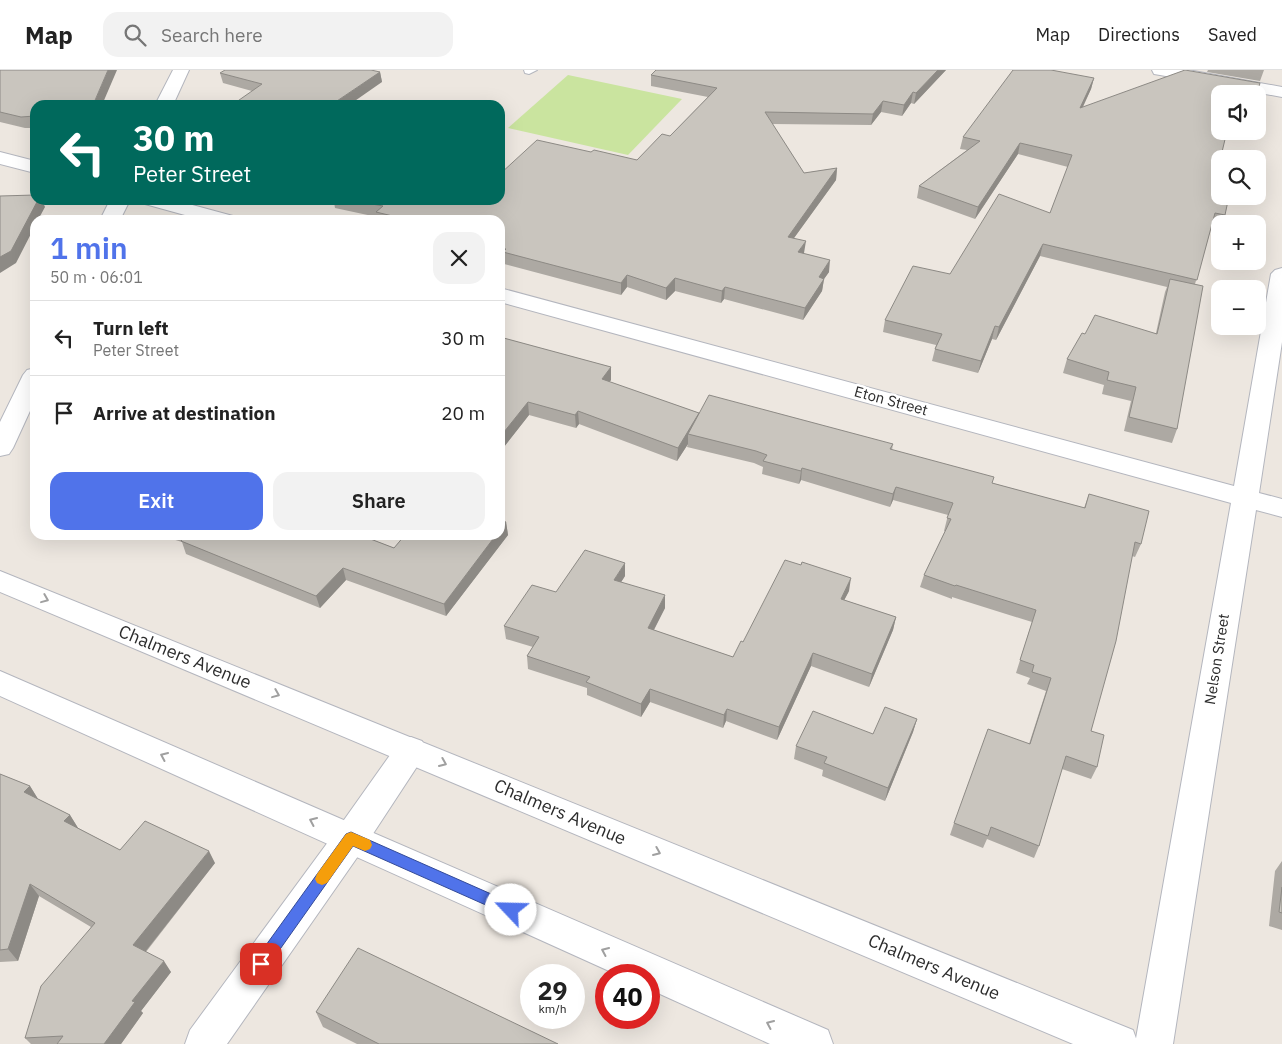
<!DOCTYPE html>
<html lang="en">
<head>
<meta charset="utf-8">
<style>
	:root { --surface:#fff; --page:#f2f2f2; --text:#222; --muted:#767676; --line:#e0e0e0; --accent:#5073ea }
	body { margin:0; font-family:"IBM Plex Sans",sans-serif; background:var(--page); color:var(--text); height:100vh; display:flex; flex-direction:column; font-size:19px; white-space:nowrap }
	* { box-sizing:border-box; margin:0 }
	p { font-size:16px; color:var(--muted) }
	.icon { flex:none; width:28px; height:28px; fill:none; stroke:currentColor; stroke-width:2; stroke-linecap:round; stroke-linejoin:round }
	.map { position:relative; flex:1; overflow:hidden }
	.drawer { position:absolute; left:30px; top:145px; width:475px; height:325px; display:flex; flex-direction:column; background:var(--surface); border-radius:15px; box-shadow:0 5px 20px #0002 }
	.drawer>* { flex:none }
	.banner { position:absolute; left:30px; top:30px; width:475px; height:105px; border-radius:15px; box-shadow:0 5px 20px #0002; background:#00695c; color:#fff; overflow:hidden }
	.buttons { position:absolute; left:1211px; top:15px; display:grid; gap:10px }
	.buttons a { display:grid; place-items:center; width:55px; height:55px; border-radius:10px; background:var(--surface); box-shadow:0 5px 20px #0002; font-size:25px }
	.speed { position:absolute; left:520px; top:894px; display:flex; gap:10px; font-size:25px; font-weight:700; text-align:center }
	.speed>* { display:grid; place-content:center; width:65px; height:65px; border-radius:50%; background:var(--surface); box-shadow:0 5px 20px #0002; line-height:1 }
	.speed small { font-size:12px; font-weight:400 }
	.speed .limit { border:8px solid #d22; background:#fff; color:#111 }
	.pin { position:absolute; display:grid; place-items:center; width:42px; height:42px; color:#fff; margin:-21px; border-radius:10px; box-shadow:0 2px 8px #0006 }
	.me { position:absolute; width:55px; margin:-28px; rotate:294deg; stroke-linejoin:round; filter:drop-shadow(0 0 4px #0008) }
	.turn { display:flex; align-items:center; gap:18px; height:105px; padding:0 20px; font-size:22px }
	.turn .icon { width:65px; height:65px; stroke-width:2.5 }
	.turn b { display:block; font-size:35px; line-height:42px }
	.round { display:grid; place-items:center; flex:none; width:52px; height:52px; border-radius:15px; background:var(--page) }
	.head { display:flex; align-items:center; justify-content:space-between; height:85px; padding:0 20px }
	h1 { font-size:30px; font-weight:600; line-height:38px; color:var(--accent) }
	.action { display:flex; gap:10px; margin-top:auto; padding:10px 20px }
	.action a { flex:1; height:58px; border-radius:15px; background:var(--accent); color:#fff; font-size:20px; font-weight:600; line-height:58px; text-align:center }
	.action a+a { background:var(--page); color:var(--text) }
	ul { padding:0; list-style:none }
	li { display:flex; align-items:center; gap:15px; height:75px; padding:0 20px; border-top:1px solid var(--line) }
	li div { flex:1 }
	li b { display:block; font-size:19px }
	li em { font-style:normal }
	header { display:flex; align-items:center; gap:30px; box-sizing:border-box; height:70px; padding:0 25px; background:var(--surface); border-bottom:1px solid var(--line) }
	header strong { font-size:24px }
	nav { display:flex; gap:28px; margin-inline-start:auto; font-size:18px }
	.search { width:350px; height:45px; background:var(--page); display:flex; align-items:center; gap:12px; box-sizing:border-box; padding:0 18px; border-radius:15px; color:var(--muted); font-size:19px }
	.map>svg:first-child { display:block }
	.pitch { fill:#cae49f }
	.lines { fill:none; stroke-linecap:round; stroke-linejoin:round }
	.service-casing { stroke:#b4b6be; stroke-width:2 }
	.minor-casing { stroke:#b4b6be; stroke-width:2 }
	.tertiary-casing { stroke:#b4b6be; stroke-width:2 }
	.service { fill:#fff; fill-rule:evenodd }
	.minor { fill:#fff; fill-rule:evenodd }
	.tertiary { fill:#fff; fill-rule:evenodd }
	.wall { fill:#ada9a3 }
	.shaded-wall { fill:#8d8a85 }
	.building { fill:#c9c5be; stroke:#8d8a85 }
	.oneway { stroke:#a0a0a0 }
	.route { fill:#5073ea; stroke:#344b98 }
	.slow { fill:#f59e0b }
	.labels { text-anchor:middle; stroke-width:5; stroke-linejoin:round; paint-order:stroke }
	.street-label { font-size:15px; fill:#2c2c2c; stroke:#fff }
	.near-street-label { font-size:18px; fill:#2c2c2c; stroke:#fff }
</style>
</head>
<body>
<header>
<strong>Map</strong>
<div class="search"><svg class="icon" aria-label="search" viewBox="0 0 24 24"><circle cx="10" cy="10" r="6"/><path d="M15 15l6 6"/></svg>Search here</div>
<nav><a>Map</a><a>Directions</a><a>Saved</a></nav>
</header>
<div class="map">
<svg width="1282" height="974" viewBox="0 0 1282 974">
	<rect width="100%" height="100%" fill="#ede7e0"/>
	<path class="pitch" d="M 568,5 L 682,29 L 628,85 L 508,58 Z"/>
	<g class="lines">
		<defs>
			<path id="service" d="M 524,0 L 537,0 L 529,4 L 525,3 Z"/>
			<path id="minor" d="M 173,0 L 189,0 L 173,35 L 155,35 Z
				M 1152,0 L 1188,0 L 1282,17 L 1282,27 L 1160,5 L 1154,4 Z
				M 0,82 L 35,91 L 35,103 L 0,94 Z
				M 110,130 L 130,130 L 120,150 L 100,150 Z
				M 142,130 L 174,130 L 233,146 L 236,150 L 203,150 L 145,134 Z
				M 1282,198 L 1282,272 L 1259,423 L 1282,429 L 1282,447 L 1256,440 L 1173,974 L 1135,974 L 1231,433 L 500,232 L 500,218 L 1234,416 L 1271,204 L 1275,200 Z
				M 35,298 L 35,330 L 13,378 L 9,384 L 0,386 L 0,352 L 23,305 L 27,300 Z
				M 411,667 L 422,671 L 427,680 L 422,689 L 363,779 L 227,974 L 185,974 L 190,960 L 339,757 L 400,671 Z"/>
			<path id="tertiary" d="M 0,501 L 1133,960 L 1138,974 L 1073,974 L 0,522 Z
				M 0,601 L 828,960 L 833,974 L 770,974 L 649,919 L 649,905 L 618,905 L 0,626 Z"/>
		</defs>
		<use href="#service" class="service-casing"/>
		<use href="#minor" class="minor-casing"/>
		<use href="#tertiary" class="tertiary-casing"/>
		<use href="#service" class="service"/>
		<use href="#minor" class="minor"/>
		<use href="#tertiary" class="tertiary"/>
	</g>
	<path class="wall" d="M 0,0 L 35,35 L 35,58 L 25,58 L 0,52 Z
		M 656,0 L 946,0 L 914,34 L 911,33 L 902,46 L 881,42 L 871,55 L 772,54 L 804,103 L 837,98 L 836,110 L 794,168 L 804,183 L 804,184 L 829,202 L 824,209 L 822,221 L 803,250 L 724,229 L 721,233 L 675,221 L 666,230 L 627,217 L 621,225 L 504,194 L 504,191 L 500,190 L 500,150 L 378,150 L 377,147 L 335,138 L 334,132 L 325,130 L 500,130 L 591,82 L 637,90 L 670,66 L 708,27 L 651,16 L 651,5 Z
		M 1208,0 L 1264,0 L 1260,11 L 1207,2 Z
		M 380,2 L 382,12 L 252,21 L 223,13 L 220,3 Z
		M 1094,8 L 1091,19 L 1083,37 L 1220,24 L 1217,103 L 1225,145 L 1222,154 L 1220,154 L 1220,157 L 1212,155 L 1195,214 L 1177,359 L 1172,373 L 1124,361 L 1131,331 L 1102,324 L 1104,315 L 1063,303 L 1067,289 L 1085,264 L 1156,263 L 1165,222 L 1167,217 L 1040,186 L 996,270 L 992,269 L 978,303 L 932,291 L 936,275 L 883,262 L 885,250 L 950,204 L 1050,143 L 1068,97 L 1018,84 L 975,149 L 917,128 L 919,116 L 967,80 L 960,79 L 963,67 Z
		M 500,267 L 611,297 L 611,310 L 609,312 L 699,343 L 893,374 L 892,380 L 992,413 L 1084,438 L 1089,424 L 1141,474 L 1135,487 L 1132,486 L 1091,661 L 1097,697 L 1091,709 L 1062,699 L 1039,776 L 1034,788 L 987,769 L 983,778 L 950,765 L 954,753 L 1029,674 L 1046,621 L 1027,614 L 1030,608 L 1016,603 L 1032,552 L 952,527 L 952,529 L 920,517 L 924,505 L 945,461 L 944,461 L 948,445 L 893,430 L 890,437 L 801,410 L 799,414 L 762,404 L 763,397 L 754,393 L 687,377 L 688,374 L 677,391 L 579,354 L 576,358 L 529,345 L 500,382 Z
		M 506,452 L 508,465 L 446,546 L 346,510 L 320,538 L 186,484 L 182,472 L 159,465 L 360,465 L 394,478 Z
		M 625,506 L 621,512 L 665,538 L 654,560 L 733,587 L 743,572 L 849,521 L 844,530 L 896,547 L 893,560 L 869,617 L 811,596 L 777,670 L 726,651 L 723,658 L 650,632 L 641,647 L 587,625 L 587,618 L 528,599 L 527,586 L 533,577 L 506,569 L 504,556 L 556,522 Z
		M 917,649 L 913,662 L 885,731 L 822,706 L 823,700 L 794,689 L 796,676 L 873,664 Z
		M 0,704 L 30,716 L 38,729 L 70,745 L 78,758 L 120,780 L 215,793 L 146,882 L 171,902 L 141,941 L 143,943 L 121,974 L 31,974 L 25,968 L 91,857 L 39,826 L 18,891 L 0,892 Z
		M 1282,791 L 1282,860 L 1269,856 L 1275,801 Z
		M 316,942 L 558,974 L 357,974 L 323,957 Z"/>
	<path class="shaded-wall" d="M 108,0 L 117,0 L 102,35 L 93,35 Z
		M 938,0 L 946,0 L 914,34 L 916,23 Z
		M 380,2 L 382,12 L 349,35 L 331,35 Z
		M 1094,8 L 1091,19 L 1077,49 L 1080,38 Z
		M 913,22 L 911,33 L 902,46 L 904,35 Z
		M 883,31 L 881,42 L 871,55 L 873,44 Z
		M 1020,73 L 1018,84 L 975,149 L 978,137 Z
		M 837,98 L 836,110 L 786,179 L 788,167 Z
		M 38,130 L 42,130 L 45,137 L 38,150 L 35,150 L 35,156 L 16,193 L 0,203 L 0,187 Z
		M 806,171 L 804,183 L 797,194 L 798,182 Z
		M 1043,174 L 1040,186 L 996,270 L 999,257 Z
		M 830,190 L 829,202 L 824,209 L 822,221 L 803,250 L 805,238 L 819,207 Z
		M 627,205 L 627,217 L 621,225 L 621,213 Z
		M 675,208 L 675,221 L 666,230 L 666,218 Z
		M 725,217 L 724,229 L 721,233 L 722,221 Z
		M 995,256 L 992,269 L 978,303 L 981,291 Z
		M 611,297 L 611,310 L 602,322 L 602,309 Z
		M 528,332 L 529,345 L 500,382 L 500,367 Z
		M 578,341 L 579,354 L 576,358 L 575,345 Z
		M 699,343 L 688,364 L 688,374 L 677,391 L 678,378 Z
		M 802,398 L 801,410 L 799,414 L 801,401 Z
		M 896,417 L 893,430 L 890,437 L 893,424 Z
		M 506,452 L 508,465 L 446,546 L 444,534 L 496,465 L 500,465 L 500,460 Z
		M 625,493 L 625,506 L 614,523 L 614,510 Z
		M 343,498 L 346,510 L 320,538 L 316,526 Z
		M 851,508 L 849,521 L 838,542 L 841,529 Z
		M 665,525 L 665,538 L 648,571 L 648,558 Z
		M 896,547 L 893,560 L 869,617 L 872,604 Z
		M 813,583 L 811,596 L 777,670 L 779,657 Z
		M 650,619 L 650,632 L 641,647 L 641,634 Z
		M 727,639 L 726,651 L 723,658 L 724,645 Z
		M 917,649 L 913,662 L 885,731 L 888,718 Z
		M 30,716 L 38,729 L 33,735 L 24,722 Z
		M 70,745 L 78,758 L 72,764 L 64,751 Z
		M 209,781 L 215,793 L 141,887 L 133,875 Z
		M 30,814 L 39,826 L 18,891 L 8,879 Z
		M 164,891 L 171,902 L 141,941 L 143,943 L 121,974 L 104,974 L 132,931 Z"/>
	<path class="building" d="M 0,0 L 108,0 L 93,35 L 35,35 L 35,46 L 21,47 L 0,42 Z
		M 225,0 L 371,0 L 380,2 L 331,35 L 232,35 L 262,14 L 220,3 Z
		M 656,0 L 938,0 L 916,23 L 913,22 L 904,35 L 883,31 L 873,44 L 765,42 L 804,103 L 837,98 L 788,167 L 806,171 L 798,182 L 830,190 L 819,207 L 824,209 L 805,238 L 725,217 L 722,221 L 675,208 L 666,218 L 627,205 L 621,213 L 503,182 L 506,179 L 500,178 L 500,150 L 409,150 L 376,142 L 383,136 L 350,130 L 500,130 L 500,104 L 537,70 L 591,82 L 594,80 L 637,90 L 662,64 L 670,66 L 717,18 L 651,5 Z
		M 1013,0 L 1051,0 L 1094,8 L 1080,38 L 1185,0 L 1260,13 L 1257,24 L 1220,24 L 1220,61 L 1227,61 L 1217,103 L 1220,104 L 1220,126 L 1229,126 L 1225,145 L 1215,143 L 1197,210 L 1043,174 L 999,257 L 995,256 L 981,291 L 935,279 L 942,264 L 885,250 L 913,196 L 950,204 L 999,124 L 1050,143 L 1072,85 L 1020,73 L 978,137 L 919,116 L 980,71 L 963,67 Z
		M 35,125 L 35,130 L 38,130 L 11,181 L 0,187 L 0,126 Z
		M 1170,209 L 1203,216 L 1177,359 L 1129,347 L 1136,317 L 1107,310 L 1109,302 L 1067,289 L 1082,263 L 1085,264 L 1095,245 L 1157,264 Z
		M 500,267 L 611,297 L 602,309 L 699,343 L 678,378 L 578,341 L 575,345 L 528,332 L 500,367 Z
		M 709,325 L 893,374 L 890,379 L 994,407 L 992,413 L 1085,438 L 1089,424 L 1149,441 L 1141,474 L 1135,472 L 1116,571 L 1091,661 L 1104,665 L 1097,697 L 1066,686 L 1039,776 L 991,757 L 988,766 L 954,753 L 988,659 L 1030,674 L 1051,608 L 1032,602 L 1034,595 L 1020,590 L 1036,540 L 956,515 L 955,516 L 924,505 L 951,449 L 947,448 L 953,433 L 896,417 L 893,424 L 802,398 L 801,401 L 763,391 L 767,385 L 756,381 L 688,364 Z
		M 500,450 L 506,452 L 500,460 Z
		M 187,465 L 360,465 L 394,478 L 405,465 L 496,465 L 444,534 L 343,498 L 316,526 L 181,471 Z
		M 585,480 L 625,493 L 614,510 L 665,525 L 648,558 L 733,587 L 741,571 L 743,572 L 785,490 L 801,495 L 802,492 L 851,508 L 841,529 L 896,547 L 872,604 L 813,583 L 779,657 L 727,639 L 724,645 L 650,619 L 641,634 L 586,612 L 590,607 L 527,586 L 539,567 L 504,556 L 532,515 L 556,522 Z
		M 885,637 L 917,649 L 888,718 L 824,693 L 827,687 L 796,676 L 813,641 L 873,664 Z
		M 0,704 L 30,716 L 24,722 L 70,745 L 64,751 L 120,780 L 145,751 L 209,781 L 133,875 L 164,891 L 132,931 L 135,932 L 104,974 L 57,974 L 63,966 L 25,968 L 41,916 L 95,853 L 30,814 L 8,879 L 0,880 Z
		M 1282,817 L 1282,843 L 1279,842 Z
		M 358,878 L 558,974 L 379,974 L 316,942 Z"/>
	<defs><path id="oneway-chevron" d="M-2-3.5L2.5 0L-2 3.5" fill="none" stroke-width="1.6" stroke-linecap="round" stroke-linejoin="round" transform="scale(1.25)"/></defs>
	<g class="oneway">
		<use href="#oneway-chevron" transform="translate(45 529) rotate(22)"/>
		<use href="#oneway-chevron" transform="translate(276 624) rotate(22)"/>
		<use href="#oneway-chevron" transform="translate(164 686) rotate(-156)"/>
		<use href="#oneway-chevron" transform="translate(443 693) rotate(23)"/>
		<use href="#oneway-chevron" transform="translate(313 751) rotate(-156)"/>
		<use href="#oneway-chevron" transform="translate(657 782) rotate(23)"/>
		<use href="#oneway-chevron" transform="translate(605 881) rotate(-156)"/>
		<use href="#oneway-chevron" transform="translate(770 954) rotate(-156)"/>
	</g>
	<path class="route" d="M 351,762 L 516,835 L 518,840 L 516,844 L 511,846 L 506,844 L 353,776 L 266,899 L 261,901 L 256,899 L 254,894 L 256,889 L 346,764 Z"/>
	<path class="slow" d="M 351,762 L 370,770 L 372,775 L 370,779 L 365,781 L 353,776 L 327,813 L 322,815 L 317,813 L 315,809 L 317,804 L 346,764 Z"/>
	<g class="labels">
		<g class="street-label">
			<text transform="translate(891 331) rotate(15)" y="5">Eton Street</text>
			<text transform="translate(1217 589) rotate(-81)" y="5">Nelson Street</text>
		</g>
		<g class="near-street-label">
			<text transform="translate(185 587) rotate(22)" y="6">Chalmers Avenue</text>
			<text transform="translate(560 742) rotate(23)" y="6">Chalmers Avenue</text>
			<text transform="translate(934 897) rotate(23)" y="6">Chalmers Avenue</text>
		</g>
	</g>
</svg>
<div class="buttons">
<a><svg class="icon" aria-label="sound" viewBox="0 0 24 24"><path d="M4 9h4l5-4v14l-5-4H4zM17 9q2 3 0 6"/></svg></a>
<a><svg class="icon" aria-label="search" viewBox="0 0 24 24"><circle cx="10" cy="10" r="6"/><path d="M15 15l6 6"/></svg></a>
<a>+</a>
<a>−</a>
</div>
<div class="speed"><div>29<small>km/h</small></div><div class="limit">40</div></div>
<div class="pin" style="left:261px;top:894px;background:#d93025"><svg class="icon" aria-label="arrive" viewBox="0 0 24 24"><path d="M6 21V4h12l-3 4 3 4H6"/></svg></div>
<svg class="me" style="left:511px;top:840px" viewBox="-20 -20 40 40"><circle r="19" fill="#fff"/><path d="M0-13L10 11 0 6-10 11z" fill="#5073ea"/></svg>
<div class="banner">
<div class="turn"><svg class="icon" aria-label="left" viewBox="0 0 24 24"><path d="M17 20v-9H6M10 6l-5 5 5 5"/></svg><div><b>30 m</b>Peter Street</div></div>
</div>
<section class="drawer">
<div class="head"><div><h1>1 min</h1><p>50 m · 06:01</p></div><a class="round"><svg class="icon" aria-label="close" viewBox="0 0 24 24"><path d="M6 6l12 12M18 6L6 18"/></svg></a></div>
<ul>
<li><svg class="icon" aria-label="left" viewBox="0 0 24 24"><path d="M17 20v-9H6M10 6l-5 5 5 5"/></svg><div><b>Turn left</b><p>Peter Street</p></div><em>30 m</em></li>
<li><svg class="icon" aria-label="arrive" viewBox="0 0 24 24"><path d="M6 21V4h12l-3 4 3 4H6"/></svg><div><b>Arrive at destination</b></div><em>20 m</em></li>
</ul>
<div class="action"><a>Exit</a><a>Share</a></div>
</section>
</div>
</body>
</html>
